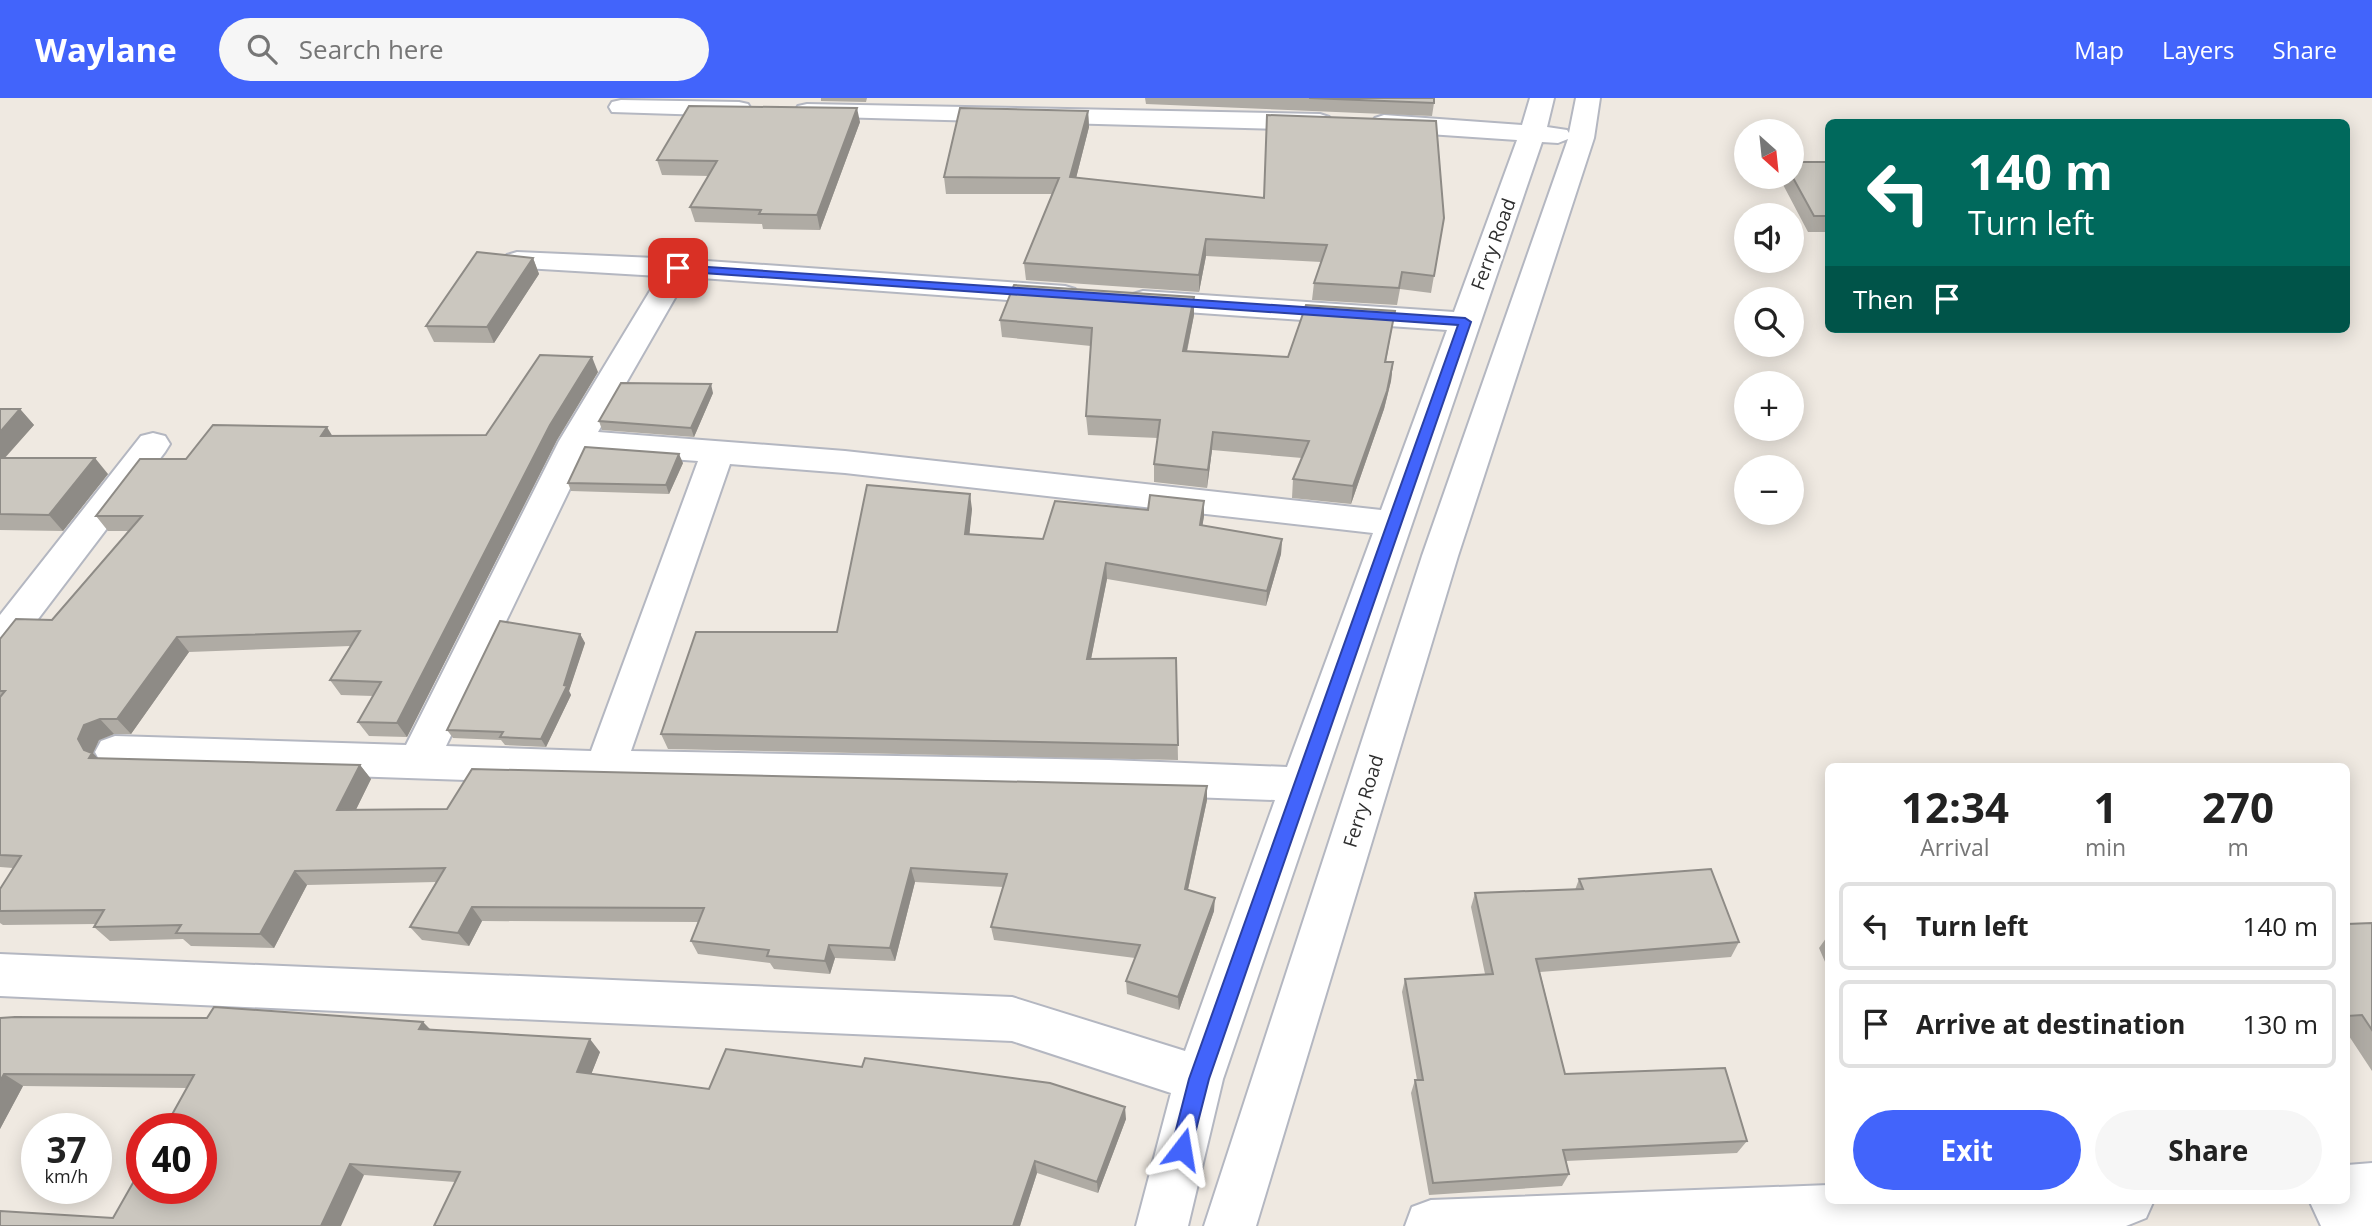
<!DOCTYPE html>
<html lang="en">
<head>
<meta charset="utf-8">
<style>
	:root { --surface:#fff; --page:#f6f6f6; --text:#222; --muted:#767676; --line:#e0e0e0; --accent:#4264fb }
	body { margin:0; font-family:"Open Sans",sans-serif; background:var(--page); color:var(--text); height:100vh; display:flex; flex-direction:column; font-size:26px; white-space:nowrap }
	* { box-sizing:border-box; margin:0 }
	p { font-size:23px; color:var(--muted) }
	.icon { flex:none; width:38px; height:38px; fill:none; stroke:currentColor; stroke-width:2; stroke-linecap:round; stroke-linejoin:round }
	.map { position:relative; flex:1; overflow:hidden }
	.side { position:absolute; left:1825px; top:665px; width:525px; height:441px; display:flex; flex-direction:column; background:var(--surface); border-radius:10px; box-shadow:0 4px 18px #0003 }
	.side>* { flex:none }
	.guide { position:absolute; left:1825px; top:21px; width:525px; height:214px; border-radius:10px; box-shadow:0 4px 18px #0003; background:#00695c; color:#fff; overflow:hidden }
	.needle { width:46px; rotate:153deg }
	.buttons { position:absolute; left:1734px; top:21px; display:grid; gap:14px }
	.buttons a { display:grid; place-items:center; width:70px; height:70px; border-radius:50%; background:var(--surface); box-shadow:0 4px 18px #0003; font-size:35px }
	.speed { position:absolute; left:21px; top:1015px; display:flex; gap:14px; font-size:35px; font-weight:700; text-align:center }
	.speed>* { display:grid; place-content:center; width:91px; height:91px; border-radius:50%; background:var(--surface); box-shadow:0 4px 18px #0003; line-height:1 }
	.speed small { font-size:18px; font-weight:400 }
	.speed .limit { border:10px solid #d22; background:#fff; color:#111 }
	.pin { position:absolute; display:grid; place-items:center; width:60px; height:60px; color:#fff; margin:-30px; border-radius:14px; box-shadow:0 4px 10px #0006 }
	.me { position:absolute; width:77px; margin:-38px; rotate:14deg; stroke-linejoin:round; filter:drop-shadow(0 0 5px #0008) }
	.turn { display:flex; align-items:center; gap:24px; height:147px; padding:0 28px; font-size:32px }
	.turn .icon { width:91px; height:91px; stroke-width:2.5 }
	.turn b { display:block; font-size:49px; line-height:60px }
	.then { display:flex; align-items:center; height:66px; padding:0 28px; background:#0003; gap:14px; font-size:26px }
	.eta { display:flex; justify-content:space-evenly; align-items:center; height:119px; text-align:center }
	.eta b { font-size:42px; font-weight:700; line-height:49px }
	.button { display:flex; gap:14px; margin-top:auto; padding:14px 28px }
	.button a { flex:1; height:80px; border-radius:42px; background:var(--accent); color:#fff; font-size:28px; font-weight:700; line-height:80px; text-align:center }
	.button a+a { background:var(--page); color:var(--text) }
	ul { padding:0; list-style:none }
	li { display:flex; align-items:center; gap:21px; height:88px; margin:0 14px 10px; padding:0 14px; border:4px solid var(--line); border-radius:10px }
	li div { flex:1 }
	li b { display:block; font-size:26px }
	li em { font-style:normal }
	header { display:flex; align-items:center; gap:42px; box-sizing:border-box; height:98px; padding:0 35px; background:var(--accent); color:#fff }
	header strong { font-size:33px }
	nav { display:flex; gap:38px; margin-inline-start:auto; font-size:24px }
	.search { width:490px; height:63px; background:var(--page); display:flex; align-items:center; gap:18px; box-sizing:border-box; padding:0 24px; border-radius:38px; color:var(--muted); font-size:26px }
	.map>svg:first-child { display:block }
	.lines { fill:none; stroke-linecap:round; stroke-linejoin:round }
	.minor-casing { stroke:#b4b7c1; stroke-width:4 }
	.minor { fill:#fff; fill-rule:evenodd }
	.wall { fill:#afaba4 }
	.shaded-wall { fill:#8e8b86 }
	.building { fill:#cbc7bf; stroke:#8e8b86; stroke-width:2 }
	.route { fill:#4264fb; stroke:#2b41a3; stroke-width:2 }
	.labels { text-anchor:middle; stroke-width:5; stroke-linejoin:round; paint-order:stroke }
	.street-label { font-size:19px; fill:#2e2e2e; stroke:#fff }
</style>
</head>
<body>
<header>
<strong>Waylane</strong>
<div class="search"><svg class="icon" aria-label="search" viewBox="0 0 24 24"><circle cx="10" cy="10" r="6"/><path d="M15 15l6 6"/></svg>Search here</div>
<nav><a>Map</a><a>Layers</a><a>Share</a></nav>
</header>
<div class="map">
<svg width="2372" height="1128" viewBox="0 0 2372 1128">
	<rect width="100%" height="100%" fill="#efe9e1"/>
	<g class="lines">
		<defs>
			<path id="minor" d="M 1530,0 L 1554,0 L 1547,29 L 1567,32 L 1569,35 L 1576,0 L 1600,0 L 1594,40 L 1458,458 L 1256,1128 L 1204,1128 L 1422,458 L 1568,41 L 1558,45 L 1542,44 L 1223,981 L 1188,1128 L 1136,1128 L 1171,995 L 1012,943 L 0,898 L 0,856 L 1012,899 L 1185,953 L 1275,702 L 1109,696 L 582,686 L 115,670 L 101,665 L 95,654 L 101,643 L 115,638 L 406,647 L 559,343 L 659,178 L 507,169 L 503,163 L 507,157 L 517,154 L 678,161 L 1065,188 L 1075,191 L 1080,197 L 1075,203 L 1065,206 L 687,179 L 598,334 L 845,353 L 1381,412 L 1447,232 L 1143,211 L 1133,208 L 1128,202 L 1133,196 L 1143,193 L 1454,214 L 1517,42 L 1384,33 L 1375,30 L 1371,25 L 1375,20 L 1384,17 L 1522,27 ZM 587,355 L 698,363 L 591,653 L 446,648 ZM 730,366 L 845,375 L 1373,435 L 1287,669 L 1109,662 L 631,653 Z
				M 621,2 L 739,4 L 748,6 L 751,11 L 748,16 L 739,18 L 612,14 L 609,9 L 612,4 Z
				M 807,6 L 1320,16 L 1329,19 L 1333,24 L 1329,29 L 1320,32 L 798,18 L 795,13 L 798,8 Z
				M 153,335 L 165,338 L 170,346 L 165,354 L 13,554 L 0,558 L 0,517 L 141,338 Z
				M 2372,1065 L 2372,1128 L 2321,1128 L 2309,1102 L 2347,1102 L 2347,1067 Z
				M 1829,1087 L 1829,1102 L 2154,1102 L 2146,1120 L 2126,1128 L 1405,1128 L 1412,1109 L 1431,1102 Z"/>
		</defs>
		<use href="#minor" class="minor-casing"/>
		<use href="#minor" class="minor"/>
	</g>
	<path class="wall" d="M 821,0 L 867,0 L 866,4 L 821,3 Z
		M 1145,0 L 1434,0 L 1434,5 L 1432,18 L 1146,6 Z
		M 1088,13 L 1089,29 L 1076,80 L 1444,120 L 1431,195 L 1400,191 L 1397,207 L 1312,202 L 1314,185 L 1321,164 L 1206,158 L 1199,194 L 1026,182 L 1024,165 L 1052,96 L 946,96 L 944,79 Z
		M 860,24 L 820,132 L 763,131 L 762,126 L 695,124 L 690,109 L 709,78 L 662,77 L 657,62 Z
		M 1829,64 L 1829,134 L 1808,134 L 1779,79 L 1792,79 Z
		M 533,160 L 539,176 L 494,245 L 434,244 L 426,228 Z
		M 1194,199 L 1194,217 L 1187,254 L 1288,259 L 1395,213 L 1386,264 L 1393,264 L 1391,283 L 1384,311 L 1351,406 L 1292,400 L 1293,381 L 1302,360 L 1212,352 L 1207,390 L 1154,384 L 1154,366 L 1158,340 L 1088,337 L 1086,318 L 1091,248 L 1002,239 L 1000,222 Z
		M 598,274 L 557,342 L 407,639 L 369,638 L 358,624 L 373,598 L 341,597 L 330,582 L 350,548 L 189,554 L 131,636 L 114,636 L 99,642 L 93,655 L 94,657 L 97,660 L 360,667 L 371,681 L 356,711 L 447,711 L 1207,688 L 1207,702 L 1188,792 L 1214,813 L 1179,912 L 1127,896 L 1126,883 L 1135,860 L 994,842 L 991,829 L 1003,789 L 915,784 L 895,863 L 835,860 L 830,876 L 774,871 L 770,865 L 698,856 L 691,843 L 698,824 L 482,823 L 469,848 L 422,842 L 410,829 L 436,784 L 307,787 L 274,850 L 191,848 L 183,841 L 110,843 L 94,829 L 96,826 L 3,827 L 0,825 L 0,791 L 13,770 L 0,769 L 0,541 L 52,522 L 129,433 L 108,433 L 96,418 L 186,361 L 332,338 L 486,337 Z
		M 713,295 L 694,339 L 602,332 L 599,323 Z
		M 0,311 L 20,311 L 34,327 L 5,360 L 108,376 L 63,433 L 0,432 Z
		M 683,365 L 669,396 L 571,393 L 568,385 Z
		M 972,411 L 969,436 L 1043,441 L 1204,418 L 1202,428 L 1282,441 L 1281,456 L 1266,508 L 1107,481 L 1091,561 L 1176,560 L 1178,662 L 668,651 L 661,636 L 837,534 Z
		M 580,536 L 585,545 L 569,593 L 571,597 L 546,649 L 505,647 L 501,642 L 453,640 L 447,632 Z
		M 1579,781 L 1739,844 L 1731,859 L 1540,874 L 1565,976 L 1747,1043 L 1737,1055 L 1566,1063 L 1569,1076 L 1562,1088 L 1429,1097 L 1411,995 L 1415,982 L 1417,982 L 1402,894 L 1405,881 L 1485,876 L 1471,809 L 1475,795 L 1575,792 Z
		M 2372,825 L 2372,973 L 2347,935 L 2347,826 Z
		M 1829,836 L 1829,873 L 1819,850 Z
		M 0,920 L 423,924 L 431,932 L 600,954 L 591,976 L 709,991 L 1126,1021 L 1098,1095 L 1037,1075 L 1020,1128 L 434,1128 L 455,1084 L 364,1077 L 113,1120 L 187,990 L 23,988 L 0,1031 Z"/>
	<path class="shaded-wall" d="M 857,10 L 860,24 L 820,132 L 817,117 Z
		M 1088,13 L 1089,29 L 1072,96 L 1070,79 Z
		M 1206,141 L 1206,158 L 1199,194 L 1199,177 Z
		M 533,160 L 539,176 L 494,245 L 487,229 Z
		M 1194,199 L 1194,217 L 1183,271 L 1183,253 Z
		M 592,259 L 598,274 L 557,342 L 407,639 L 397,625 L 550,327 Z
		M 1393,264 L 1391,283 L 1384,311 L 1351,406 L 1353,388 Z
		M 711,286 L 713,295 L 694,339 L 691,330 Z
		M 20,311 L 34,327 L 0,365 L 0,334 Z
		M 327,329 L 336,344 L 321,338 Z
		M 1213,334 L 1212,352 L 1207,390 L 1208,372 Z
		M 679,356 L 683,365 L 669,396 L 666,387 Z
		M 95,360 L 108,376 L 63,433 L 49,417 Z
		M 970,396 L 972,411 L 968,451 L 965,436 Z
		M 1204,403 L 1204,418 L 1200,443 L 1200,427 Z
		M 1282,441 L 1281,456 L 1266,508 L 1267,493 Z
		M 1106,465 L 1107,481 L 1088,576 L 1087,561 Z
		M 580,536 L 585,545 L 569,593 L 571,597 L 546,649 L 541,641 L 564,587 Z
		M 177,539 L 189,554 L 131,636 L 117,621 Z
		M 100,621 L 114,636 L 99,642 L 93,655 L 107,670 L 89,660 L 78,641 L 84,627 Z
		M 360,667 L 371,681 L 349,726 L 337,712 Z
		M 1207,688 L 1207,702 L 1185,805 L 1185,791 Z
		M 911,770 L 915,784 L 895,863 L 890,850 Z
		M 295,773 L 307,787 L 274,850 L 260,836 Z
		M 1215,800 L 1214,813 L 1179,912 L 1178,899 Z
		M 472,809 L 482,823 L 469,848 L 458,835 Z
		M 829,847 L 835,860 L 830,876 L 825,863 Z
		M 423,924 L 435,937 L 419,931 Z
		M 590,941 L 600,954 L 587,987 L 577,974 Z
		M 4,976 L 23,988 L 0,1031 L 0,983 Z
		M 1125,1009 L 1126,1021 L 1098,1095 L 1097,1084 Z
		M 1035,1063 L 1037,1075 L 1020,1128 L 1013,1128 Z
		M 350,1066 L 364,1077 L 341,1128 L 321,1128 Z"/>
	<path class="building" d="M 1309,0 L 1434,0 L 1434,5 Z
		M 689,8 L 857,10 L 817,117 L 759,116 L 761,112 L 690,109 L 717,63 L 657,62 Z
		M 960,10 L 1088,13 L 1070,79 L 1264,100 L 1267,17 L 1436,23 L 1444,120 L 1434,178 L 1402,174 L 1399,190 L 1314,185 L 1327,147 L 1206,141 L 1199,177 L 1024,165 L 1059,80 L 944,79 Z
		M 1792,64 L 1829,64 L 1829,118 L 1814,118 L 1792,78 Z
		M 477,154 L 533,160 L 487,229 L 426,228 Z
		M 1014,187 L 1194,199 L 1183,253 L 1288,259 L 1306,207 L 1395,213 L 1385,264 L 1393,264 L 1387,293 L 1353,388 L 1293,381 L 1309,343 L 1213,334 L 1208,372 L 1154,366 L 1160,322 L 1086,318 L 1092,230 L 1000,222 Z
		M 540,257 L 592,259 L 550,327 L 397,625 L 358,624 L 381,584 L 330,582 L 360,533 L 177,539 L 117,621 L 100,621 L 84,627 L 78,641 L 84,652 L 92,655 L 89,660 L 360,667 L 337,712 L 447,711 L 472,671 L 1207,688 L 1185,791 L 1215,800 L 1178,899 L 1126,883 L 1140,847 L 991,829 L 1007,776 L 911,770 L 890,850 L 829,847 L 825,863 L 767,858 L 769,852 L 691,843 L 704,810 L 472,809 L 458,835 L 410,829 L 445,770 L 295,773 L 260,836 L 176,835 L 181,827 L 94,829 L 104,812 L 0,813 L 0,791 L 21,758 L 0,757 L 0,599 L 5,593 L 0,593 L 0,541 L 16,521 L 52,522 L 142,418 L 96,418 L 140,361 L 186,361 L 213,327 L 327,329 L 321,338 L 486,337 Z
		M 621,285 L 711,286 L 691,330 L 599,323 Z
		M 0,311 L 20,311 L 0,334 Z
		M 585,349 L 679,356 L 666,387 L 568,385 Z
		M 0,360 L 95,360 L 49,417 L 0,416 Z
		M 867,387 L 970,396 L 965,436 L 1043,441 L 1055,403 L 1148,412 L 1150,397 L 1204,403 L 1200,427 L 1282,441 L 1267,493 L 1106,465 L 1087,561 L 1176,560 L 1178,647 L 661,636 L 696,534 L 837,534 Z
		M 500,523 L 580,536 L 564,587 L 567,588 L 541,641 L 500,639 L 503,634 L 447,632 Z
		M 1711,771 L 1739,844 L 1536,861 L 1565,976 L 1725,970 L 1747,1043 L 1563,1052 L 1569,1076 L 1433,1085 L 1415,982 L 1423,982 L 1405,881 L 1493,876 L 1475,795 L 1583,791 L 1579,781 Z
		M 2372,825 L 2372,932 L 2362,917 L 2347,918 L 2347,826 Z
		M 214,909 L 423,924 L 419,931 L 590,941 L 577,974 L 709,991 L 726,951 L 862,969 L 865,960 L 1050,985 L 1125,1009 L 1097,1084 L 1035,1063 L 1013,1128 L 434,1128 L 460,1074 L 350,1066 L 321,1128 L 0,1128 L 0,1113 L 113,1120 L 142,1069 L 142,1090 L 201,1090 L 201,1031 L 164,1031 L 194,977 L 4,976 L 0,983 L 0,920 L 15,919 L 207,920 Z"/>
	<path class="route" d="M 678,167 L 1465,220 L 1471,224 L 1209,981 L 1189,1059 L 1182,1062 L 1174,1059 L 1171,1051 L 1189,981 L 1458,227 L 674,173 L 673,170 Z"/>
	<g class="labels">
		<g class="street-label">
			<text transform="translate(1493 146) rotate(-70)" y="7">Ferry Road</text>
			<text transform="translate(1363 703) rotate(-73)" y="7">Ferry Road</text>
		</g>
	</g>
</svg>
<div class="buttons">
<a><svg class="needle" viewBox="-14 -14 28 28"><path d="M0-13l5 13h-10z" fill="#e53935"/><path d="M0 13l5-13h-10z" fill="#767676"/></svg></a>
<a><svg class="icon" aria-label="sound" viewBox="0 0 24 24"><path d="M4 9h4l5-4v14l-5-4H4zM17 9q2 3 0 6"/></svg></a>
<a><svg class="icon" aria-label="search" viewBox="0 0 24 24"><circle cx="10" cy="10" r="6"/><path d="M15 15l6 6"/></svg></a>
<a>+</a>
<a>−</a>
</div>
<div class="speed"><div>37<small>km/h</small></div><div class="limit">40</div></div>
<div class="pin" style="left:678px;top:170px;background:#d93025"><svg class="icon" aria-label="arrive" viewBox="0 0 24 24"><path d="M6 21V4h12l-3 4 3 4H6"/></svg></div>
<svg class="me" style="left:1182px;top:1051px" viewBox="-20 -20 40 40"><path d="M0-17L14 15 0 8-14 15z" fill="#4264fb" stroke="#fff" stroke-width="4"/></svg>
<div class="guide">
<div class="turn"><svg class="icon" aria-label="left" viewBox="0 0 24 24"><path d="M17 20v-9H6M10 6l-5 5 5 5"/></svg><div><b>140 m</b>Turn left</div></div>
<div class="then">Then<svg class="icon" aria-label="arrive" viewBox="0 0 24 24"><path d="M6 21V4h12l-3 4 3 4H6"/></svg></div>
</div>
<section class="side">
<div class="eta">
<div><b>12:34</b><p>Arrival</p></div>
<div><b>1</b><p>min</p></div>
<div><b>270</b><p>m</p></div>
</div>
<ul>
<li><svg class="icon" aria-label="left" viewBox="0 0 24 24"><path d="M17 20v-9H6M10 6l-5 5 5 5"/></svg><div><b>Turn left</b></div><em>140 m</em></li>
<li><svg class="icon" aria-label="arrive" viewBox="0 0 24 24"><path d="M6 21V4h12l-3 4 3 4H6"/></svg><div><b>Arrive at destination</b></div><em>130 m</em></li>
</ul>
<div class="button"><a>Exit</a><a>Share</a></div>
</section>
</div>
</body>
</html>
